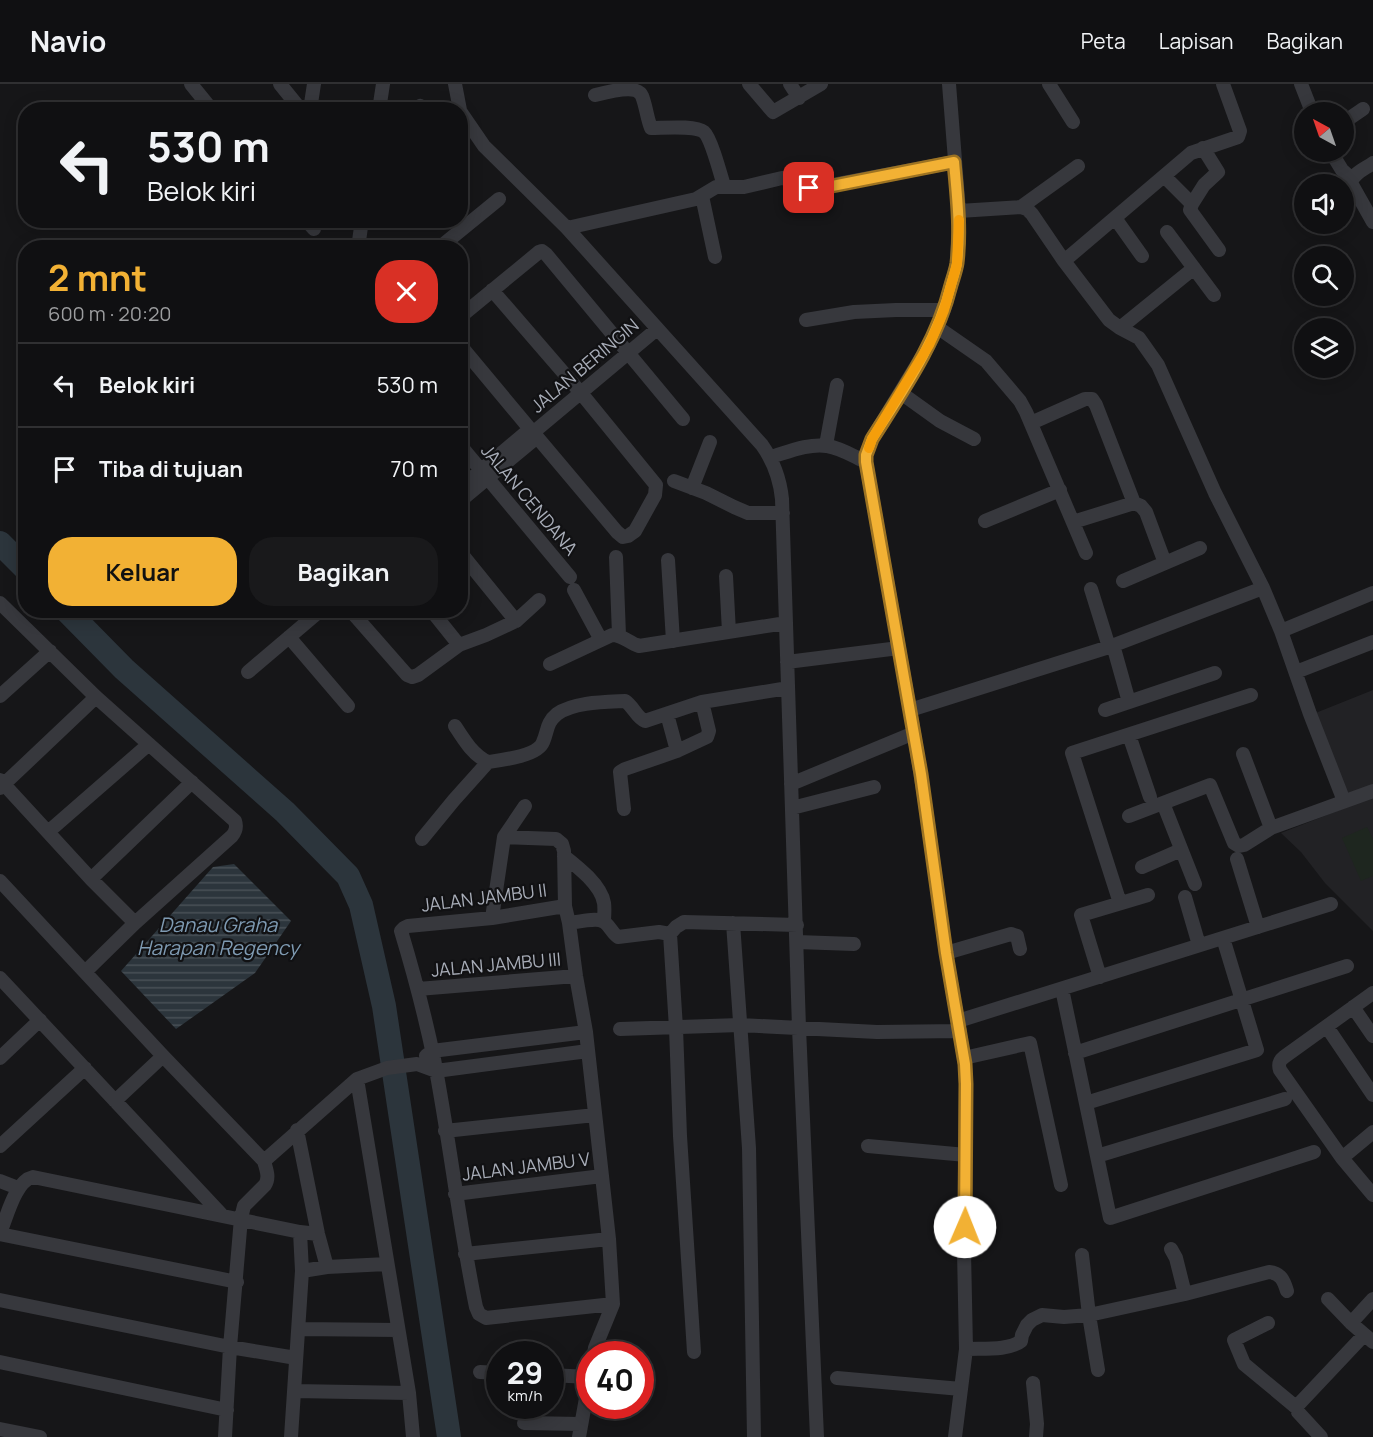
<!DOCTYPE html>
<html lang="id">
<head>
<meta charset="utf-8">
<style>
	:root { --surface:#101012; --page:#19191b; --text:#f1f3f6; --muted:#9c9d9f; --line:#303032; --accent:#f2b134 }
	body { margin:0; font-family:Manrope,sans-serif; background:var(--page); color:var(--text); height:100vh; display:flex; flex-direction:column; font-size:22px; white-space:nowrap }
	* { box-sizing:border-box; margin:0 }
	p { font-size:20px; color:var(--muted) }
	.icon { flex:none; width:33px; height:33px; fill:none; stroke:currentColor; stroke-width:2; stroke-linecap:round; stroke-linejoin:round }
	.map { position:relative; flex:1; overflow:hidden }
	.details { position:absolute; left:18px; top:156px; width:450px; height:378px; display:flex; flex-direction:column; background:var(--surface); border-radius:24px; box-shadow:0 3px 15px #0003,0 0 0 2px var(--line) }
	.details>* { flex:none }
	.top-card { position:absolute; left:18px; top:18px; width:450px; height:126px; border-radius:24px; box-shadow:0 3px 15px #0003,0 0 0 2px var(--line); background:#101012; color:var(--text); overflow:hidden }
	.needle { width:39px; rotate:320deg }
	.buttons { position:absolute; left:1294px; top:18px; display:grid; gap:12px }
	.buttons a { display:grid; place-items:center; width:60px; height:60px; border-radius:50%; background:var(--surface); box-shadow:0 3px 15px #0003,0 0 0 2px var(--line); font-size:30px }
	.speed { position:absolute; left:486px; top:1257px; display:flex; gap:12px; font-size:30px; font-weight:700; text-align:center }
	.speed>* { display:grid; place-content:center; width:78px; height:78px; border-radius:50%; background:var(--surface); box-shadow:0 3px 15px #0003,0 0 0 2px var(--line); line-height:1 }
	.speed small { font-size:15px; font-weight:400 }
	.speed .limit { border:9px solid #d22; background:#fff; color:#111 }
	.pin { position:absolute; display:grid; place-items:center; width:51px; height:51px; color:#fff; margin:-26px; border-radius:12px; box-shadow:0 3px 9px #0006 }
	.me { position:absolute; width:66px; margin:-33px; rotate:1deg; stroke-linejoin:round; filter:drop-shadow(0 0 4px #0008) }
	.turn { display:flex; align-items:center; gap:21px; height:126px; padding:0 30px; font-size:27px }
	.turn .icon { width:78px; height:78px; stroke-width:2.5 }
	.turn b { display:block; font-size:42px; line-height:51px }
	.round { display:grid; place-items:center; flex:none; width:63px; height:63px; border-radius:24px; background:var(--page) }
	.summary { display:flex; align-items:center; justify-content:space-between; height:102px; padding:0 30px }
	h1 { font-size:36px; font-weight:700; line-height:45px; color:var(--accent) }
	.primary-button { display:flex; gap:12px; margin-top:auto; padding:12px 30px }
	.primary-button a { flex:1; height:69px; border-radius:24px; background:var(--accent); color:#111; font-size:24px; font-weight:700; line-height:69px; text-align:center }
	.primary-button a+a { background:var(--page); color:var(--text) }
	ul { padding:0; list-style:none }
	li { display:flex; align-items:center; gap:18px; height:84px; padding:0 30px; border-top:2px solid var(--line) }
	li div { flex:1 }
	li b { display:block; font-size:22px }
	li em { font-style:normal }
	header { display:flex; align-items:center; gap:36px; box-sizing:border-box; height:84px; padding:0 30px; background:var(--surface); border-bottom:2px solid var(--line) }
	header strong { font-size:28px }
	nav { display:flex; gap:33px; margin-inline-start:auto; font-size:21px }
	.map>svg:first-child { display:block }
	.built { fill:#222225 }
	.grass { fill:#1e261f }
	.water { fill:url(#water-rules) }
	.lines { fill:none; stroke-linecap:round; stroke-linejoin:round }
	.river { stroke:#2c353c; stroke-width:24 }
	.minor { stroke:#37383d; stroke-width:14 }
	.route-casing { stroke:#9d7322; stroke-width:15 }
	.route { stroke:#f2b134; stroke-width:10 }
	.slow { stroke:#f59e0b; stroke-width:10 }
	.labels { text-anchor:middle; stroke-width:4.5; stroke-linejoin:round; paint-order:stroke }
	.street-label { font-size:18px; fill:#a8adb8; stroke:#111113 }
	.water-label { font-size:20px; font-style:italic; fill:#7f9bb3; stroke:#111113 }
</style>
</head>
<body>
<header>
<strong>Navio</strong>
<nav><a>Peta</a><a>Lapisan</a><a>Bagikan</a></nav>
</header>
<div class="map">
<svg width="1373" height="1353" viewBox="0 0 1373 1353">
	<defs>
		<pattern id="water-rules" width="6" height="5" patternUnits="userSpaceOnUse" patternTransform="scale(1.5)"><rect width="6" height="5" fill="#2c353c"/><path d="M0 2.5h6" fill="none" stroke="#485056"/></pattern>
	</defs>
	<rect width="100%" height="100%" fill="#161618"/>
	<path class="built" d="M 1373,606 L 1373,704 L 1347,714 L 1313,630 Z
		M 1373,713 L 1373,847 L 1325,799 L 1301,768 L 1281,749 Z"/>
	<path class="grass" d="M 1367,743 L 1373,755 L 1373,792 L 1361,797 L 1342,754 Z"/>
	<path class="water" d="M 234,780 L 291,837 L 255,889 L 176,945 L 121,887 L 213,783 Z"/>
	<g class="lines">
		<path class="river" d="M 0,459 L 26,485
			M 66,526 L 124,585 L 285,728 L 348,792 L 361,821 L 384,922 L 449,1353"/>
		<path class="minor" d="M 191,0 L 212,26
			M 280,0 L 301,26
			M 455,0 L 460,26
			M 749,0 L 773,28 L 821,0
			M 790,0 L 799,14
			M 949,0 L 959,127 L 957,180 L 944,226 L 929,261 L 872,355 L 866,371 L 866,378 L 914,649 L 927,732 L 946,869 L 965,980 L 966,1000 L 964,1167 L 966,1265 L 955,1353
			M 1049,0 L 1073,38
			M 1301,0 L 1312,28
			M 595,11 C 607,8 637,0 642,12 C 646,22 647,34 651,44 C 664,44 695,41 704,48 C 711,54 721,92 724,102
			M 311,23 L 328,26
			M 310,26 L 314,0
			M 379,26 L 383,0
			M 412,26 L 420,22 L 423,26
			M 460,27 L 484,62 L 567,144 L 762,361 C 774,378 780,395 782,415 L 799,944 L 817,1353
			M 1344,38 L 1363,25
			M 1331,68 L 1342,86 L 1352,95
			M 1373,79 C 1365,85 1353,89 1351,99 L 1373,138
			M 1164,92 L 1192,120 L 1190,126 L 1219,166
			M 702,112 L 715,173
			M 1192,120 L 1204,101 L 1218,88 L 1203,64
			M 1021,123 L 1078,82
			M 959,127 L 1021,123 L 1027,125 L 1032,130 L 1064,177 L 1109,236 L 1120,244 L 1139,254 L 1158,281 L 1215,409 L 1263,504 L 1281,547 L 1310,630 L 1344,717
			M 1115,134 L 1142,172
			M 306,136 L 314,145
			M 567,144 L 696,115 L 716,103 L 744,103 L 782,94 L 793,96 L 804,102 L 817,104 L 954,78
			M 1167,148 L 1214,211
			M 358,164 L 362,136
			M 439,164 L 499,115
			M 1064,177 L 1191,69 L 1238,53 L 1240,47 L 1223,0
			M 460,233 L 539,168 L 542,167 L 546,170 L 683,335
			M 806,236 L 854,228 L 896,226 L 944,226
			M 937,243 L 986,277 L 1020,317 L 1026,328 L 1086,469
			M 1120,244 L 1194,184
			M 460,261 L 530,345 L 535,347 L 537,353 L 617,448 L 623,453 L 628,452 L 635,447 L 655,411 L 656,401 L 581,309 L 492,206
			M 901,309 L 940,337 L 974,355
			M 1031,339 L 1085,315 L 1092,315 L 1096,321 L 1134,419
			M 535,347 L 657,245
			M 460,361 L 570,493
			M 826,361 L 837,301
			M 771,373 C 788,368 809,359 827,362 C 841,364 853,372 866,378
			M 674,397 L 706,409 L 734,423 L 748,429 L 783,429
			M 460,404 L 530,345
			M 692,404 L 710,358
			M 460,417 L 537,353
			M 985,437 L 1060,406
			M 1073,438 L 1134,419 L 1141,422 L 1146,428 L 1165,479
			M 460,468 L 516,537
			M 616,473 L 619,551
			M 668,476 L 673,557
			M 726,492 L 729,548
			M 1123,497 L 1200,464
			M 1091,505 L 1109,563
			M 574,506 L 601,556
			M 0,519 L 96,613 L 235,737 C 237,743 236,747 232,752 L 135,839 L 85,888
			M 350,526 L 407,591 L 412,593 L 418,591 L 459,561 L 486,551 L 516,537 L 539,516
			M 431,526 L 459,561
			M 1281,547 L 1373,509
			M 289,553 L 348,622
			M 1113,561 L 1129,618
			M 787,578 L 899,564
			M 550,580 L 612,551 C 623,551 629,559 639,562 L 786,539
			M 248,588 L 321,526
			M 1296,588 L 1373,558
			M 0,612 L 50,567
			M 910,626 L 1109,563 L 1263,504
			M 1105,626 L 1215,589
			M 667,630 L 677,667
			M 455,642 C 464,656 473,671 488,678 C 502,676 538,672 543,658 C 548,647 546,639 557,630 C 574,618 605,618 625,617 C 633,622 637,634 645,637 L 702,618 L 788,604
			M 1129,651 L 1150,713
			M 1243,670 L 1271,744
			M 0,696 L 91,795 L 135,839
			M 791,700 L 914,649
			M 0,704 L 96,613
			M 1163,719 L 1195,800
			M 792,724 L 874,703
			M 624,725 L 620,688 L 625,685 L 677,667 L 707,653 L 709,647 L 702,618
			M 1129,732 L 1210,701 L 1234,759 L 1239,762 L 1244,761 L 1271,744 L 1373,707
			M 48,748 L 149,660
			M 504,753 L 556,755 L 562,760 L 564,767 L 565,822 L 569,839 L 576,892 L 586,948 L 609,1155 L 613,1220 L 595,1264 L 594,1270
			M 422,755 L 454,716 L 488,678
			M 564,772 C 578,783 601,801 604,819 C 605,825 604,832 604,838
			M 1237,775 L 1258,843
			M 1142,783 L 1181,766
			M 91,795 L 192,698
			M 0,797 L 163,972 L 264,1077 C 266,1085 270,1093 265,1101 L 244,1122 L 241,1134 L 230,1263 L 225,1353
			M 1185,813 L 1199,861
			M 1120,819 L 1072,669 L 1251,611
			M 565,822 L 492,834 L 408,842 L 404,844 L 401,847 C 414,890 425,932 434,975 C 450,1058 459,1141 476,1223 L 479,1230 L 486,1234 L 613,1220
			M 492,834 L 504,753 L 525,722
			M 569,839 C 577,838 598,833 604,838 C 610,842 612,849 618,853 L 659,848 L 670,850
			M 733,839 L 749,1064 L 754,1353
			M 797,858 L 854,860
			M 946,869 L 1011,850 L 1017,852 L 1020,865
			M 1100,893 L 1081,831 L 1148,811
			M 0,894 L 221,1130
			M 418,905 L 576,892
			M 1062,905 L 1110,1134 L 1314,1068
			M 1373,909 L 1284,973 C 1279,977 1278,980 1280,986 L 1342,1074 L 1373,1111
			M 1353,923 L 1373,952
			M 958,937 L 1331,820
			M 1327,943 L 1373,1011
			M 620,945 L 740,941 L 877,948 L 960,947
			M 1075,969 L 1347,882
			M 426,972 L 432,967 L 586,948
			M 0,974 L 40,936
			M 964,974 L 1030,959 L 1061,1101
			M 357,995 L 409,1309 L 413,1353
			M 115,1017 L 163,972
			M 1086,1019 L 1257,966 L 1223,854
			M 297,1046 L 318,1150 L 327,1183
			M 445,1047 L 595,1031
			M 0,1062 L 85,984
			M 868,1062 L 966,1071
			M 1097,1072 L 1285,1015
			M 1342,1074 L 1373,1048
			M 264,1077 L 357,995 L 387,984 L 417,980 L 436,987 L 588,967
			M 0,1097 L 18,1104
			M 455,1110 L 602,1092
			M 0,1149 C 7,1133 15,1097 33,1093 L 300,1148 L 318,1150
			M 0,1150 L 237,1198
			M 1171,1165 L 1176,1174 L 1185,1210
			M 465,1170 L 609,1155
			M 1082,1171 L 1089,1231 L 1098,1286
			M 302,1187 L 327,1183 L 387,1180
			M 1328,1215 L 1351,1239 L 1373,1258
			M 0,1216 L 230,1263 L 296,1274
			M 1268,1239 L 1234,1256 L 1244,1280 L 1297,1324 L 1298,1328 L 1321,1353
			M 1351,1239 L 1373,1215
			M 298,1245 L 398,1246
			M 966,1265 C 981,1264 1009,1267 1021,1257 L 1022,1251 L 1027,1241 L 1032,1236 L 1042,1231 L 1064,1233 L 1089,1231 L 1185,1210 L 1269,1188 C 1281,1189 1284,1197 1287,1207
			M 694,1268 L 680,1052 L 676,944 L 670,850 L 676,843 L 684,838 L 797,841
			M 0,1278 L 227,1326
			M 480,1288 L 500,1289
			M 550,1291 L 589,1293
			M 837,1294 L 961,1305
			M 1033,1299 L 1037,1340 L 1036,1353
			M 294,1307 L 409,1309
			M 1297,1324 L 1298,1321 L 1364,1251
			M 524,1339 L 581,1340
			M 0,1345 L 40,1353
			M 291,1353 L 302,1187 L 300,1148
			M 579,1353 L 590,1292"/>
	</g>
	<g class="lines">
		<defs>
			<path id="route" d="M 809,104 L 817,105 L 954,78 C 957,112 961,145 957,179 C 956,186 953,194 951,201 C 937,258 903,306 872,355 L 866,371 L 866,378 L 921,690 L 946,869 L 965,980 L 966,1000 L 965,1143"/>
		</defs>
		<use href="#route" class="route-casing"/>
		<use href="#route" class="route"/>
		<path class="slow" d="M 869,364 L 872,355 L 929,261 L 937,243 L 944,226 L 957,180 L 959,136"/>
	</g>
	<g class="labels">
		<g class="street-label">
			<text transform="translate(585 282) rotate(-40)" y="6">JALAN BERINGIN</text>
			<text transform="translate(529 416) rotate(50)" y="6">JALAN CENDANA</text>
			<text transform="translate(484 814) rotate(-7)" y="6">JALAN JAMBU II</text>
			<text transform="translate(496 881) rotate(-5)" y="6">JALAN JAMBU III</text>
			<text transform="translate(526 1083) rotate(-7)" y="6">JALAN JAMBU V</text>
		</g>
		<g class="water-label">
			<text x="218" y="848">Danau Graha<tspan x="218" dy="23">Harapan Regency</tspan></text>
		</g>
	</g>
</svg>
<div class="buttons">
<a><svg class="needle" viewBox="-14 -14 28 28"><path d="M0-13l5 13h-10z" fill="#e53935"/><path d="M0 13l5-13h-10z" fill="#9c9d9f"/></svg></a>
<a><svg class="icon" aria-label="sound" viewBox="0 0 24 24"><path d="M4 9h4l5-4v14l-5-4H4zM17 9q2 3 0 6"/></svg></a>
<a><svg class="icon" aria-label="search" viewBox="0 0 24 24"><circle cx="10" cy="10" r="6"/><path d="M15 15l6 6"/></svg></a>
<a><svg class="icon" aria-label="layers" viewBox="0 0 24 24"><path d="M12 4l9 5-9 5-9-5zM3 14l9 5 9-5"/></svg></a>
</div>
<div class="speed"><div>29<small>km/h</small></div><div class="limit">40</div></div>
<div class="pin" style="left:809px;top:104px;background:#d93025"><svg class="icon" aria-label="arrive" viewBox="0 0 24 24"><path d="M6 21V4h12l-3 4 3 4H6"/></svg></div>
<svg class="me" style="left:965px;top:1143px" viewBox="-20 -20 40 40"><circle r="19" fill="#fff"/><path d="M0-13L10 11 0 6-10 11z" fill="#f2b134"/></svg>
<div class="top-card">
<div class="turn"><svg class="icon" aria-label="left" viewBox="0 0 24 24"><path d="M17 20v-9H6M10 6l-5 5 5 5"/></svg><div><b>530 m</b>Belok kiri</div></div>
</div>
<section class="details">
<div class="summary"><div><h1>2 mnt</h1><p>600 m · 20:20</p></div><a class="round" style="background:#d93025;color:#fff"><svg class="icon" aria-label="close" viewBox="0 0 24 24"><path d="M6 6l12 12M18 6L6 18"/></svg></a></div>
<ul>
<li><svg class="icon" aria-label="left" viewBox="0 0 24 24"><path d="M17 20v-9H6M10 6l-5 5 5 5"/></svg><div><b>Belok kiri</b></div><em>530 m</em></li>
<li><svg class="icon" aria-label="arrive" viewBox="0 0 24 24"><path d="M6 21V4h12l-3 4 3 4H6"/></svg><div><b>Tiba di tujuan</b></div><em>70 m</em></li>
</ul>
<div class="primary-button"><a>Keluar</a><a>Bagikan</a></div>
</section>
</div>
</body>
</html>
